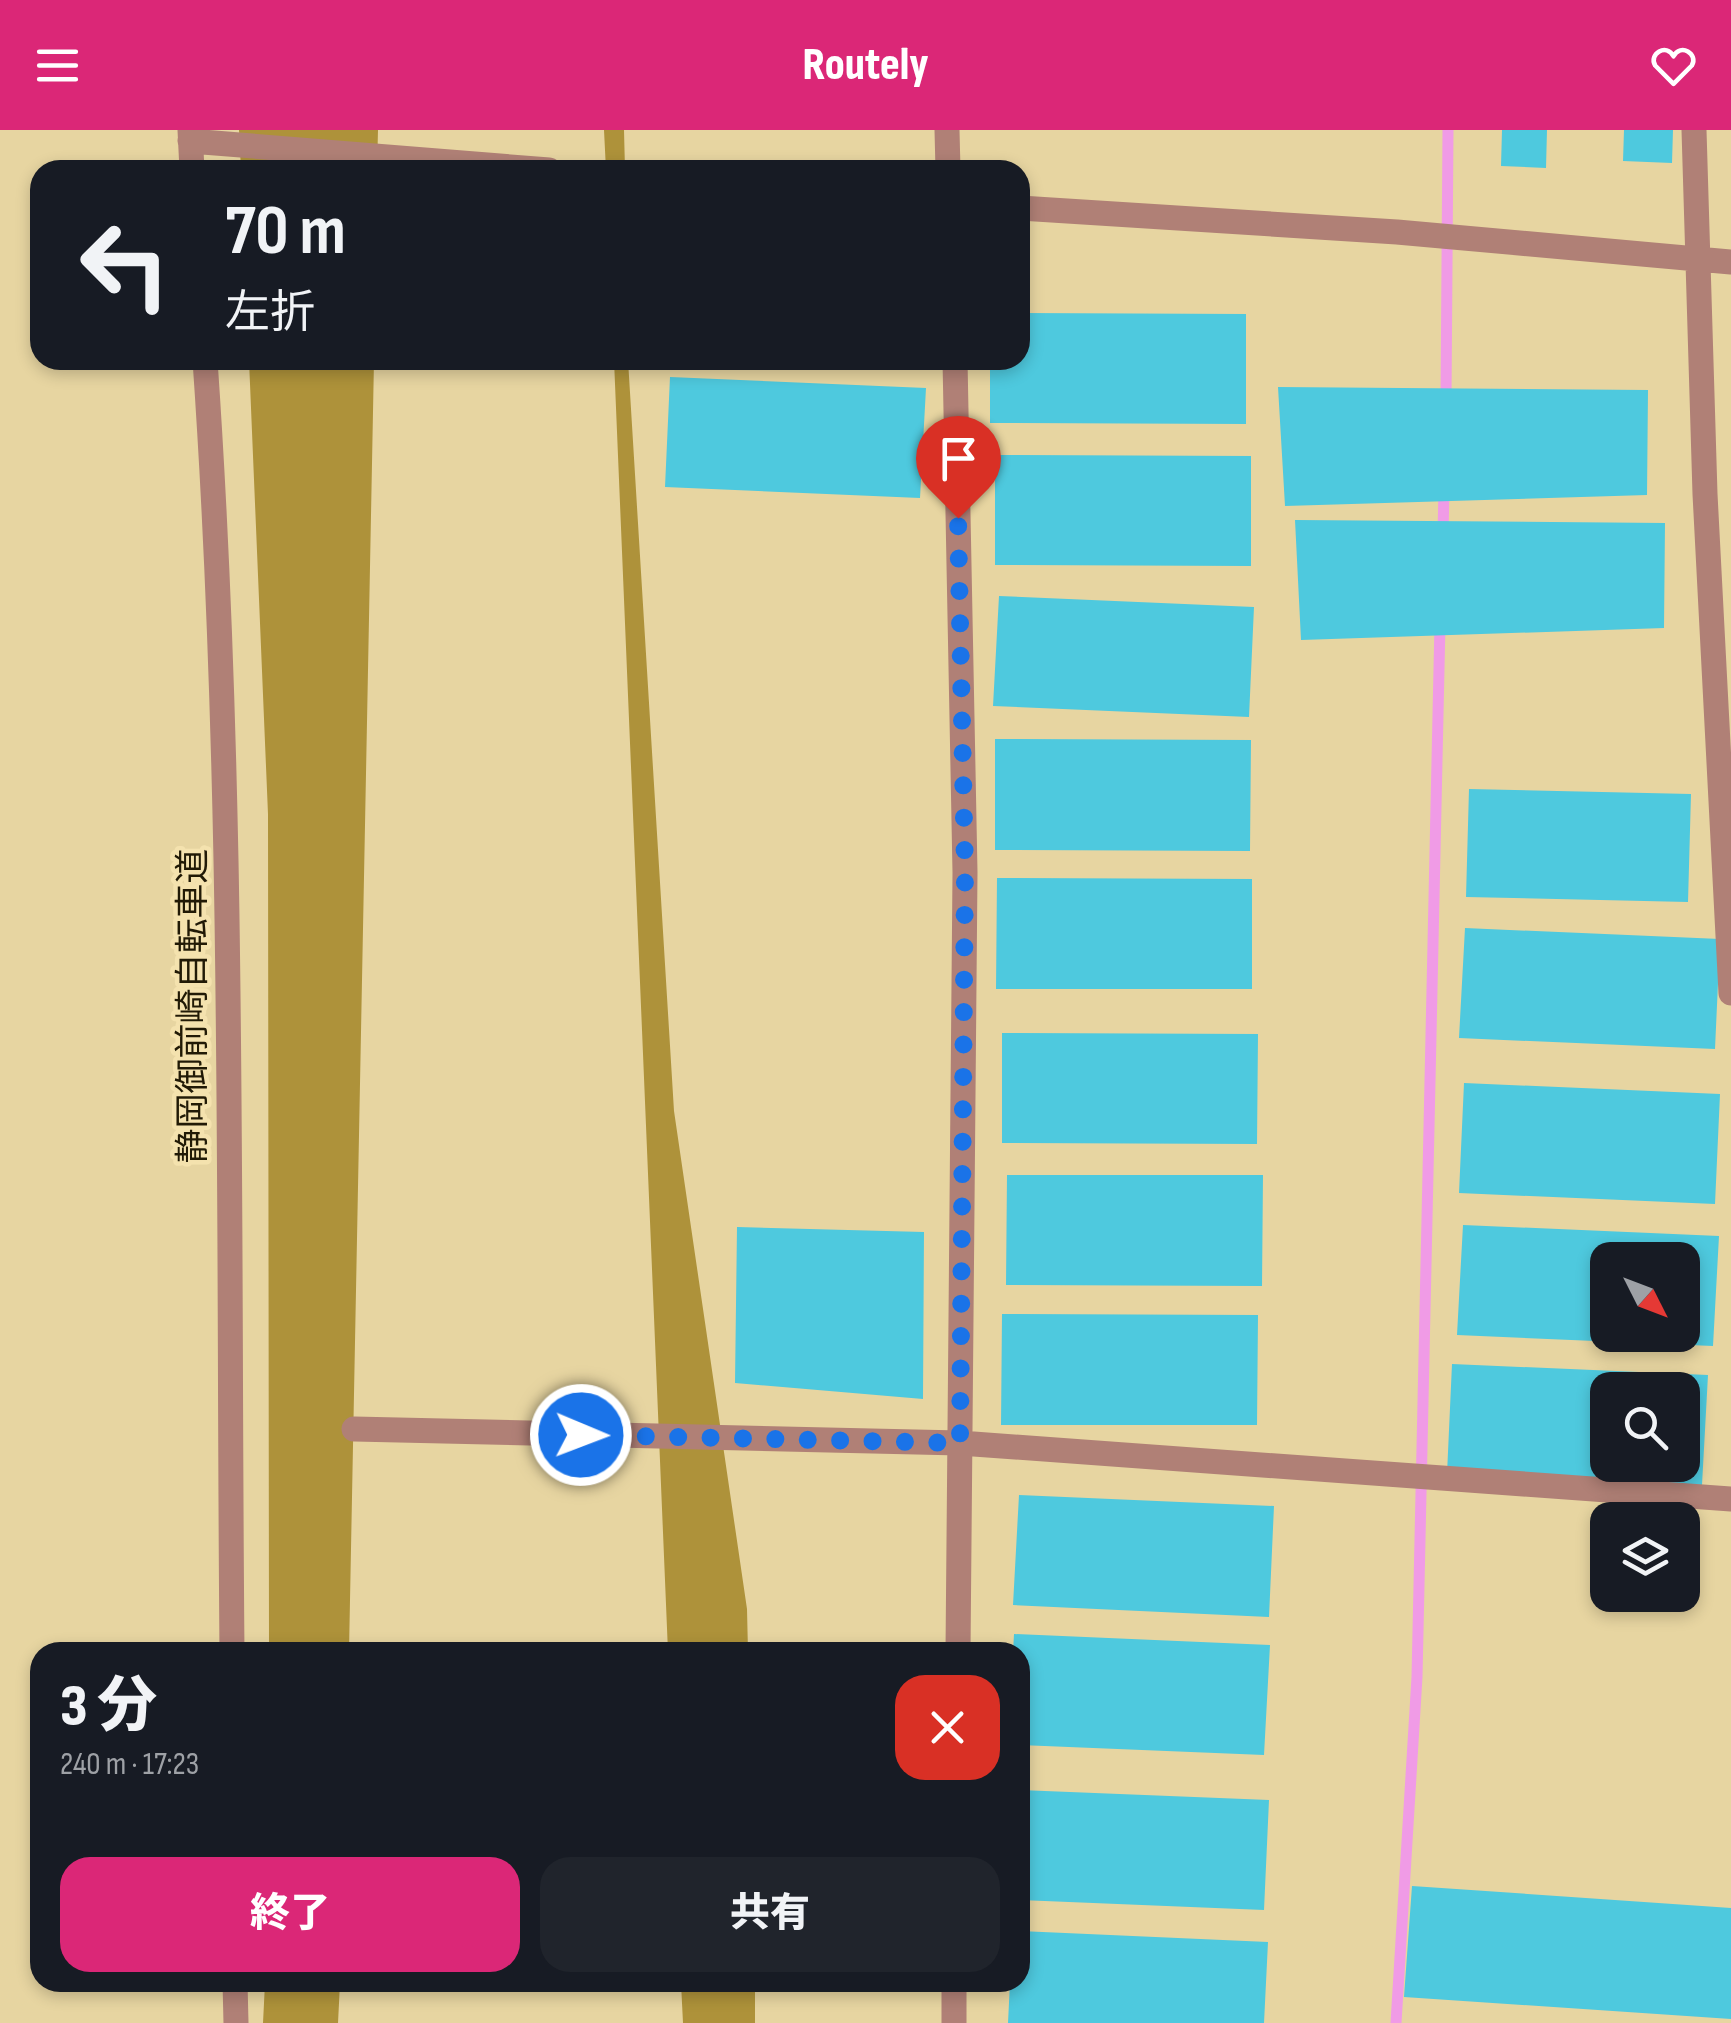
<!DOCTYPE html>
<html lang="ja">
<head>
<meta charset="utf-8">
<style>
	:root { --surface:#171b24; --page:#20242c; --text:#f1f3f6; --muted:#9ea1a6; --accent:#db2777 }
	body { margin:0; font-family:"Sofia Sans Condensed","Noto Sans JP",sans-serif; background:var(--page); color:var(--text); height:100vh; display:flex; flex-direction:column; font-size:38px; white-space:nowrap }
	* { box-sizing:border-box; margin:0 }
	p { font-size:32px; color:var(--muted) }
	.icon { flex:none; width:55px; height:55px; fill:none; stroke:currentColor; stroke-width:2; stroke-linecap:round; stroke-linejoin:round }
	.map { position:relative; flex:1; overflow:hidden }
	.panel { position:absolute; left:30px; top:1512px; width:1000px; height:350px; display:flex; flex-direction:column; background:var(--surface); border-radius:30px; box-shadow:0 5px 15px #0003 }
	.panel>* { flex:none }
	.hud { position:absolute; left:30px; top:30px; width:1000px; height:210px; border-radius:30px; box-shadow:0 5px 15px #0003; background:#171b24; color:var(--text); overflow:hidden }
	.needle { width:65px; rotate:132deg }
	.tools { position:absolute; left:1590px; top:1112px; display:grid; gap:20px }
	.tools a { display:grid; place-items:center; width:110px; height:110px; border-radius:20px; background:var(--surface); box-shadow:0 5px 15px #0003; font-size:50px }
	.pin { position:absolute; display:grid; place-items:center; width:85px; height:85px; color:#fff; margin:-102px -42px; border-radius:50% 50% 50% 0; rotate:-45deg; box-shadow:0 0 10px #0007 }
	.pin .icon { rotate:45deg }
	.me { position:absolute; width:110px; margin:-55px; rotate:91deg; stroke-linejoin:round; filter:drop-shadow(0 0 8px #0008) }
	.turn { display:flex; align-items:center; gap:35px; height:210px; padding:0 30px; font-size:45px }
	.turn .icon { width:130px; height:130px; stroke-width:2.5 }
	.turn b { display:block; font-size:70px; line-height:85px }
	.round { display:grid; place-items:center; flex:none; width:105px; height:105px; border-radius:30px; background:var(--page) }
	.head { display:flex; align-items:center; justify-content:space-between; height:170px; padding:0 30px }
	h1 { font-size:60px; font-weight:800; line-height:75px }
	.primary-button { display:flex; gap:20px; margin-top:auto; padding:20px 30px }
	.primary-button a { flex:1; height:115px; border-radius:30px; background:var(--accent); color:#fff; font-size:40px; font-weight:800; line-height:115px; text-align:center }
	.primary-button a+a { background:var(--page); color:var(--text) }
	header { display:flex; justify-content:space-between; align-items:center; height:130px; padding:0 30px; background:var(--accent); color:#fff; font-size:45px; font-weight:800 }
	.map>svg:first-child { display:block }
	.forest { fill:#ae923a }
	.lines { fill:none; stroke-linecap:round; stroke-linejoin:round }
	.stream { stroke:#f09be6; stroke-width:11 }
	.building { fill:#4ec9de; fill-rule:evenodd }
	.street { stroke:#b08076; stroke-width:25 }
	.route { stroke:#1a73e8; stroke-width:18; stroke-dasharray:0 32.4 }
	.labels { text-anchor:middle; stroke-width:9; stroke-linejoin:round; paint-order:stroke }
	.street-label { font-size:35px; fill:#211a06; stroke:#f4e2ae }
</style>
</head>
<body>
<header><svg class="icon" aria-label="menu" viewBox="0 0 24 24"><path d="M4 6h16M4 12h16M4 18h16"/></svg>Routely<svg class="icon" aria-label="heart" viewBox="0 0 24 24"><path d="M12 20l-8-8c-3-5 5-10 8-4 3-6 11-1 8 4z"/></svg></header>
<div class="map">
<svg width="1731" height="1893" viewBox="0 0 1731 1893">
	<rect width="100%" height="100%" fill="#e7d5a1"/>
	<path class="forest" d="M 239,0 L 378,0 L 377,40 L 241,40 Z
		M 604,0 L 624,0 L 625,40 L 606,40 Z
		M 249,230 L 374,230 L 349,1522 L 269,1522 L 268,684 Z
		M 614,230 L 628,230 L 674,981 L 747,1479 L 748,1522 L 668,1522 Z
		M 265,1853 L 340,1853 L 338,1893 L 263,1893 Z
		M 681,1853 L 755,1853 L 755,1893 L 683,1893 Z"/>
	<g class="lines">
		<path class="stream" d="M 1446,270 L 1448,0
			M 1443,405 L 1444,358
			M 1396,1893 L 1417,1547 L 1440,493"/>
	</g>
	<path class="building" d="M 1502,0 L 1547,0 L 1546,38 L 1501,36 Z
		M 1624,0 L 1673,0 L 1672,33 L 1623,31 Z
		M 1020,183 L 1246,184 L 1246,294 L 990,293 L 990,230 L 1020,230 Z
		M 670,247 L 926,258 L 920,368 L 665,357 Z
		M 1278,257 L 1648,260 L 1647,365 L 1285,376 Z
		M 995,325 L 1251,326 L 1251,436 L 995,435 Z
		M 1295,390 L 1665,393 L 1664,498 L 1301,510 Z
		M 999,466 L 1254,477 L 1249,587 L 993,576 Z
		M 995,609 L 1251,610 L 1250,721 L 995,720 Z
		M 1469,659 L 1691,664 L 1688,772 L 1466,767 Z
		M 997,748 L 1252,749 L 1252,859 L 996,859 Z
		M 1465,798 L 1720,809 L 1715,919 L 1459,908 Z
		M 1002,903 L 1258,904 L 1257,1014 L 1002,1013 Z
		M 1464,953 L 1720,964 L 1715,1074 L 1459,1063 Z
		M 1007,1045 L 1263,1045 L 1262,1156 L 1006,1155 Z
		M 1463,1095 L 1719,1106 L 1713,1216 L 1457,1205 ZM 1608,1130 L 1682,1130 L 1682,1205 L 1608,1205 Z
		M 737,1097 L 924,1102 L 923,1269 L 735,1253 Z
		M 1002,1184 L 1258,1185 L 1257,1295 L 1001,1295 Z
		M 1452,1234 L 1708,1245 L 1702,1355 L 1447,1344 ZM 1608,1260 L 1682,1260 L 1682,1335 L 1608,1335 Z
		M 1019,1365 L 1274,1376 L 1269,1487 L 1013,1475 Z
		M 1014,1504 L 1270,1515 L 1264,1625 L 1020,1615 L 1020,1522 L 1013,1522 Z
		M 1020,1660 L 1269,1670 L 1264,1780 L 1020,1770 Z
		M 1412,1756 L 1731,1778 L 1731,1889 L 1404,1867 Z
		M 1020,1801 L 1268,1812 L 1264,1893 L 1008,1893 L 1010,1852 L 1020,1852 Z"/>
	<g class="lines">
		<path class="street" d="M 190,0 L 192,40
			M 947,0 L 948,40
			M 1694,0 L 1705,364 L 1731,863
			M 190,11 L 549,40
			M 1020,78 L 1397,102 L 1731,132
			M 205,230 C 235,660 228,1092 232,1522
			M 955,230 L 965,742 L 958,1522
			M 354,1299 L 960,1313 L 1731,1369
			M 235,1852 L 236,1893
			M 954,1893 L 954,1852"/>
	</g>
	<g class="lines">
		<path class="route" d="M 581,1305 L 960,1313 L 965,742 L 958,388"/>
	</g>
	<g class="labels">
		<g class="street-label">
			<text transform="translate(192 876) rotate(-90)" y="12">静岡御前崎自転車道</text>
		</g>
	</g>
</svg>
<div class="tools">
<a><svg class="needle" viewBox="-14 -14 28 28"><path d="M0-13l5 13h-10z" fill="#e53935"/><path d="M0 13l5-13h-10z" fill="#9ea1a6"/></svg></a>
<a><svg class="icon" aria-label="search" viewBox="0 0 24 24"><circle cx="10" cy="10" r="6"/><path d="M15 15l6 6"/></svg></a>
<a><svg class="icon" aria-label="layers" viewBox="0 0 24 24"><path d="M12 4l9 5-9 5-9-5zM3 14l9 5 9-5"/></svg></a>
</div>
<div class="pin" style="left:958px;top:388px;background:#d93025"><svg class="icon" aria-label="arrive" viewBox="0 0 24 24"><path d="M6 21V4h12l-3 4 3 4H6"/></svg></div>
<svg class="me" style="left:581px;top:1305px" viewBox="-20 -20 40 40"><circle r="17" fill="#1a73e8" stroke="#fff" stroke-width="3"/><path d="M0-11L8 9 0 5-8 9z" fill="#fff"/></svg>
<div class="hud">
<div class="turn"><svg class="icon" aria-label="left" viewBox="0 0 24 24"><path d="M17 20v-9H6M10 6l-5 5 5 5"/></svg><div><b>70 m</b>左折</div></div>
</div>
<section class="panel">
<div class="head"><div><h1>3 分</h1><p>240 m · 17:23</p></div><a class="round" style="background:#d93025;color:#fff"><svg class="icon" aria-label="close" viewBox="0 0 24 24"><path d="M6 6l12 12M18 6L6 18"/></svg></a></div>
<div class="primary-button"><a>終了</a><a>共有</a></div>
</section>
</div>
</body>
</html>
